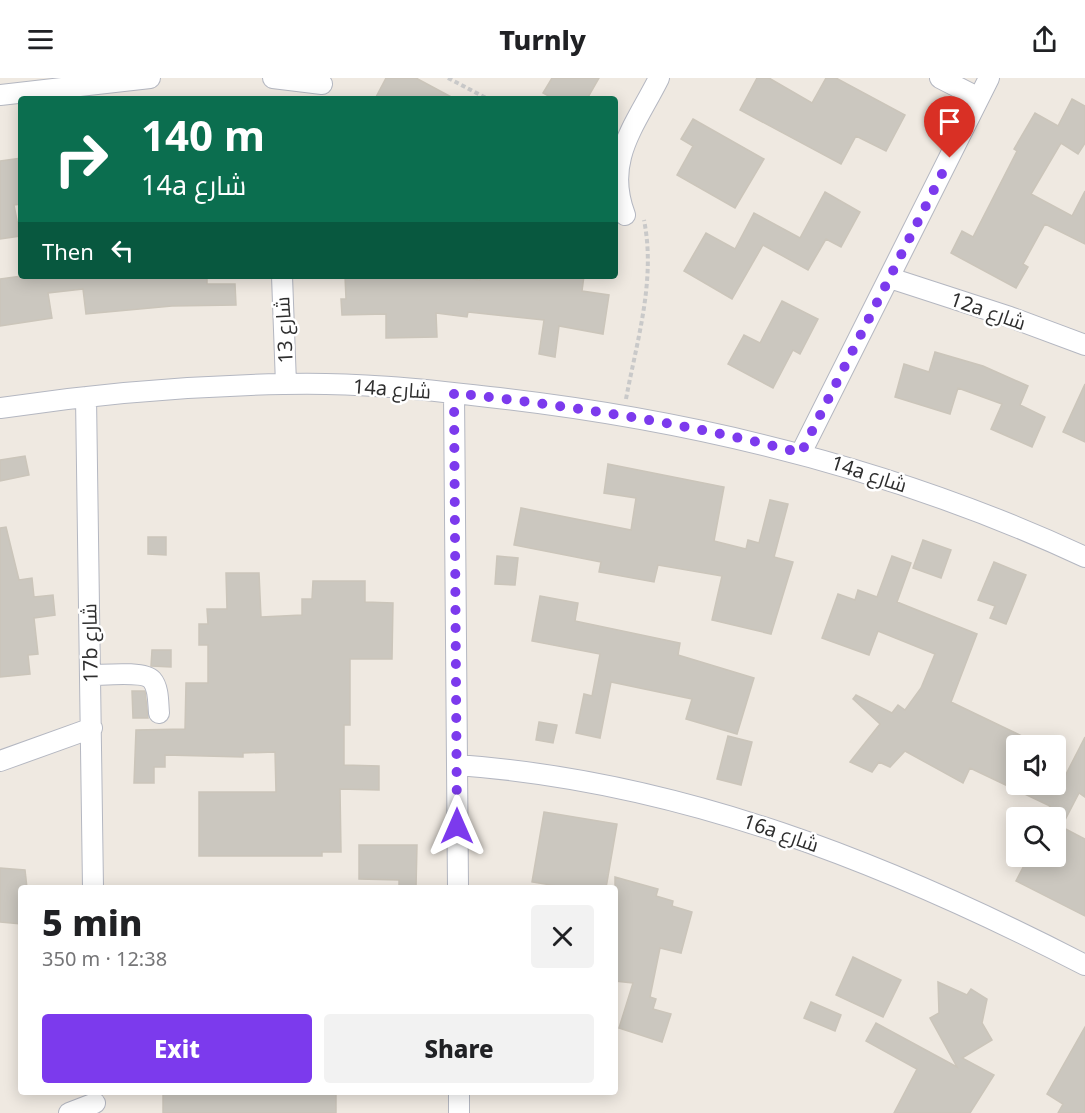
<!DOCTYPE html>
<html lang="en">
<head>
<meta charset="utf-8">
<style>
	:root { --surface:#fff; --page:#f2f2f2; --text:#202124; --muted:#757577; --accent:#7c3aed }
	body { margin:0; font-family:"Noto Sans",Cairo,sans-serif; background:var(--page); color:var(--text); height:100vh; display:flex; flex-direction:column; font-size:22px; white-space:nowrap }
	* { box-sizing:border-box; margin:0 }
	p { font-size:20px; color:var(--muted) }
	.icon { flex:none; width:33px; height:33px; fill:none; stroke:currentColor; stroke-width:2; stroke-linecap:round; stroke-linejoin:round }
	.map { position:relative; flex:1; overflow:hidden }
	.details { position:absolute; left:18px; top:807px; width:600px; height:210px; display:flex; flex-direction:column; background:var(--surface); border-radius:6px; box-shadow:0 3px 15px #0003 }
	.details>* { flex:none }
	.top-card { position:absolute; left:18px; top:18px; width:600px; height:183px; border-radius:6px; box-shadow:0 3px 15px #0003; background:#0b6e4f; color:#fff; overflow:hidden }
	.buttons { position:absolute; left:1006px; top:657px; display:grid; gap:12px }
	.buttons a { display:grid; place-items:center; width:60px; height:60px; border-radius:6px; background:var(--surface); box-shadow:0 3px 15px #0003; font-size:30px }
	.pin { position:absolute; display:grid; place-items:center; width:51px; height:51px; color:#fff; margin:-62px -26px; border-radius:50% 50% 50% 0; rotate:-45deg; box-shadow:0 0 6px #0007 }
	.pin .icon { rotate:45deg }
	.me { position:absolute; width:66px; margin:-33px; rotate:0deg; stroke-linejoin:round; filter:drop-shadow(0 0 4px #0008) }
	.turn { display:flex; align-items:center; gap:21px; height:126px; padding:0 24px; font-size:27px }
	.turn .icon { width:78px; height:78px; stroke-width:2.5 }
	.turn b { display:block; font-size:42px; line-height:51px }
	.then { display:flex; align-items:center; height:57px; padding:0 24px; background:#0003; gap:12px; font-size:22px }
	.round { display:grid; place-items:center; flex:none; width:63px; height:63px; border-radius:6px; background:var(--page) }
	.overview { display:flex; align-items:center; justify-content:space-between; height:102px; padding:0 24px }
	h1 { font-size:36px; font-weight:800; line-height:45px }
	.button { display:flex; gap:12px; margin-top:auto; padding:12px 24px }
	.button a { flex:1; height:69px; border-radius:6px; background:var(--accent); color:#fff; font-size:24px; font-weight:800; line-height:69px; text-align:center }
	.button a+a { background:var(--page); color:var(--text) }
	header { display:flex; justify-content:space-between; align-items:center; height:78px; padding:0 24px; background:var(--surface); font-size:27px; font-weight:800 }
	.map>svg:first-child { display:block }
	.building { fill:#cbc7bf; stroke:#cbc5ba; stroke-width:1.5 }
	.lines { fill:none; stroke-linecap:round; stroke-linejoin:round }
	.street-casing { stroke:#b4b7c1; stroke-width:22 }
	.path { stroke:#c9c9c9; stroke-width:4; stroke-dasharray:4.5 3; stroke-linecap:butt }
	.street { stroke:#fff; stroke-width:20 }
	.route { stroke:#7c3aed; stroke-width:10; stroke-dasharray:0 18 }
	.labels { text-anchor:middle; stroke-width:5; stroke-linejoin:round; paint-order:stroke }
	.street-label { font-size:20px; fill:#2e2e2e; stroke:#fff }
</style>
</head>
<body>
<header><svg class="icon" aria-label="menu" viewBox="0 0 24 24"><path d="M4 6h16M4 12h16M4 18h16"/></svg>Turnly<svg class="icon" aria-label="share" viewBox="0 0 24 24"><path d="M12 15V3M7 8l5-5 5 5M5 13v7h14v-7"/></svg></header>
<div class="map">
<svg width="1085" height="1035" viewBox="0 0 1085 1035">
	<rect width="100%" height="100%" fill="#efe9e1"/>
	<path class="building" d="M 386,0 L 416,0 L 455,21 L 375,21 Z
		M 552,0 L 599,0 L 587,21 L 554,21 L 543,15 Z
		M 757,0 L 769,0 L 812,25 L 826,0 L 836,0 L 905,37 L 886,73 L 856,58 L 841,86 L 740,32 Z
		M 1072,21 L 1085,28 L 1085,65 L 1078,76 L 1061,65 L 1031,116 L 1072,138 L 1085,113 L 1085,166 L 1045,146 L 1023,186 L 1028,189 L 1016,210 L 951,175 L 962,153 L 973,159 L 1017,73 L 1014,71 L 1035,35 L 1058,48 Z
		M 693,41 L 764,81 L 735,130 L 677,97 L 693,68 L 681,61 Z
		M 21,80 L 21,126 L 14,127 L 20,158 L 0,161 L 0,83 Z
		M 825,114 L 860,134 L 841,169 L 826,161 L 808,192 L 763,167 L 732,221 L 684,193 L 706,155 L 735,171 L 754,135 L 800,160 Z
		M 22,198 L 207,198 L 207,206 L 235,206 L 236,227 L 172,228 L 86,236 L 83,211 L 48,215 L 52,240 L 0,248 L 0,201 Z
		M 345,198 L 443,198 L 480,202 L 481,198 L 584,198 L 582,213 L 609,217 L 603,256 L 559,248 L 555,279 L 539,276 L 544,242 L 468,234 L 467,239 L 436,235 L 437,259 L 386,260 L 386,236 L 342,237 L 341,221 L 346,221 Z
		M 782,223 L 818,241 L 800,276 L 793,272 L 773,310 L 728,286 L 744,257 L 760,265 Z
		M 935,274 L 983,288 L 1028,308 L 1020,327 L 1045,339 L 1032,369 L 991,351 L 1002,326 L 958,310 L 950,336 L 895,319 L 904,286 L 929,294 Z
		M 1085,306 L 1085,364 L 1063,354 Z
		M 25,378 L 29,397 L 0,403 L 0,382 Z
		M 608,386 L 724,409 L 714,463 L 746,471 L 748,462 L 759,465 L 770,422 L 788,426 L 774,479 L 793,484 L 771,556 L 712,542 L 722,498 L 658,487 L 654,504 L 599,494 L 601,484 L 514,467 L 521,430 L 631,452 L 636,420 L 604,415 Z
		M 6,449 L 19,502 L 32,500 L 34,519 L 53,517 L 55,537 L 34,540 L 38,576 L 28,577 L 30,596 L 0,599 L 0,450 Z
		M 148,459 L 166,459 L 166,477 L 148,476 Z
		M 923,462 L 951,472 L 941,500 L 913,490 Z
		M 497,478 L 518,480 L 515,507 L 495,506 Z
		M 892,478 L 911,485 L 897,524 L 977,556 L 951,624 L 1022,658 L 1017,668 L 1017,706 L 1061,706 L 1085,659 L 1085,719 L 1079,715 L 1065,742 L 1047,733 L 1050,728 L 970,690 L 963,705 L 905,673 L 890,689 L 879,684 L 872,694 L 850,684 L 880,646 L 853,621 L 856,617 L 892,635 L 898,627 L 905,632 L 921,610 L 935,576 L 878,553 L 869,577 L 822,560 L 838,516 L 855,522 L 858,512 L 877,519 Z
		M 994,484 L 1026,497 L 1006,546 L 990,540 L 995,528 L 978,522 Z
		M 226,495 L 259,495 L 261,539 L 302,537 L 302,521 L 312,521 L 313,503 L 365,503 L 365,524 L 393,525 L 392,581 L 350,581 L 350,647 L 344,647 L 344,687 L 379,688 L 379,712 L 340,711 L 341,774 L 322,774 L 322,778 L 199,778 L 199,714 L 276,714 L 275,674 L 243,675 L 243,679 L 165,677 L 165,689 L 154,689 L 154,705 L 134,705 L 136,652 L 185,651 L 186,605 L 208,605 L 208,567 L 199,567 L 199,546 L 208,546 L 207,531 L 227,531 Z
		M 540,518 L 578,525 L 575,543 L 680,565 L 678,577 L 754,600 L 737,656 L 686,641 L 692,621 L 611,604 L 600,660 L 576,655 L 584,616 L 592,618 L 600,576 L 532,563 Z
		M 152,572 L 171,572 L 171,589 L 151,588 Z
		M 132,613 L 145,613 L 148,640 L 133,640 Z
		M 539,644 L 557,647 L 553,665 L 536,662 Z
		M 728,658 L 752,664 L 741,707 L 717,701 Z
		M 544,734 L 617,746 L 606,810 L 569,810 L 532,804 Z
		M 1056,746 L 1085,761 L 1085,838 L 1016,803 L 1029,778 L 1056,778 Z
		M 359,767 L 417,767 L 416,810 L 399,810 L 399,802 L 359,801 Z
		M 0,790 L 25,792 L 27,810 L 21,810 L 21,846 L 0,844 Z
		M 615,799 L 658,811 L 656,818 L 673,823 L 672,828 L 692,834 L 681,875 L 660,870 L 650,919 L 656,921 L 653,931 L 671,936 L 662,964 L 619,950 L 633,905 L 615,903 Z
		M 853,879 L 901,902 L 883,939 L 836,917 Z
		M 938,904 L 967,917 L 971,911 L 987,921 L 982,945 L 992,962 L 962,980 L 994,997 L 970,1035 L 894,1035 L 917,991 L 866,963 L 876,945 L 957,989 L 930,940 L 939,935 Z
		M 811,924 L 841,937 L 835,953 L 804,940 Z
		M 1085,949 L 1085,1035 L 1058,1035 L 1063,1026 L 1047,1016 Z
		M 163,1014 L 336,1014 L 336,1035 L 163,1035 Z"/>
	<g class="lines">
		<defs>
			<path id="street" d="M 273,0 L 322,6
				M 940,0 L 979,20
				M 0,17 L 150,0
				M 625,137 C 604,82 635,48 659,0
				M 282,198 L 286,306
				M 890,200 L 1010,239 L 1085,267
				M 454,315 L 458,810
				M 86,319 L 93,810
				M 0,330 C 94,316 189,308 283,306 C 352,304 422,311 489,319 C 696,342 896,391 1085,479
				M 801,375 L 989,0
				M 91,597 C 104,597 144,593 152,602 C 159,610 158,625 159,635
				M 0,683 L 92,650
				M 457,687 C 681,703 887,785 1085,887
				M 459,1014 L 459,1035
				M 69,1035 L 95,1025"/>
		</defs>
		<use href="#street" class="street-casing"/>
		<path class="path" d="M 448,0 L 488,21
			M 626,321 C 637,262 656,202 644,142"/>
		<use href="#street" class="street"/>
	</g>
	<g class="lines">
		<path class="route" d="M 457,748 L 454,315 C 571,328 687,345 801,375 L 950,80"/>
	</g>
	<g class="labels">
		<g class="street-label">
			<text transform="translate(988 233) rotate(19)" y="7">12a شارع</text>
			<text transform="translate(284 252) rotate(-93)" y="7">شارع 13</text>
			<text transform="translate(392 311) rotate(4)" y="7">14a شارع</text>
			<text transform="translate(869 396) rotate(18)" y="7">14a شارع</text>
			<text transform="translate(90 565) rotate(-91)" y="7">17b شارع</text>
			<text transform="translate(781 755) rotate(19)" y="7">16a شارع</text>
		</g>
	</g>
</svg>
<div class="buttons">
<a><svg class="icon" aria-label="sound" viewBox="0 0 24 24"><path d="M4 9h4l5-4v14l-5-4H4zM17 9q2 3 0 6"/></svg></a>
<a><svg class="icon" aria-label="search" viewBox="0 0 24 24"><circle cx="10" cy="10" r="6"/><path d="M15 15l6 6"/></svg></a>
</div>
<div class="pin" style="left:950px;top:80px;background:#d93025"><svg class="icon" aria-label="arrive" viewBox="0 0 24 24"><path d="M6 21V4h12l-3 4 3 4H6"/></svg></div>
<svg class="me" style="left:457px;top:748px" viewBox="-20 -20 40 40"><path d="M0-17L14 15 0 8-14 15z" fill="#7c3aed" stroke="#fff" stroke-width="4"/></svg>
<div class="top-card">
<div class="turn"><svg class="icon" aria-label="right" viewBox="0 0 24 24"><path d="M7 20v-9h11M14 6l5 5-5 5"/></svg><div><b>140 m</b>14a شارع</div></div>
<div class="then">Then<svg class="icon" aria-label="left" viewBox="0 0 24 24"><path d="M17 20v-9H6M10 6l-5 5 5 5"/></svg></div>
</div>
<section class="details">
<div class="overview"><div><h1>5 min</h1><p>350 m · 12:38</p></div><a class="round"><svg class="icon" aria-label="close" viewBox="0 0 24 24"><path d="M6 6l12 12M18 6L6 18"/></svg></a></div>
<div class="button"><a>Exit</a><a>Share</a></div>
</section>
</div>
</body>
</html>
